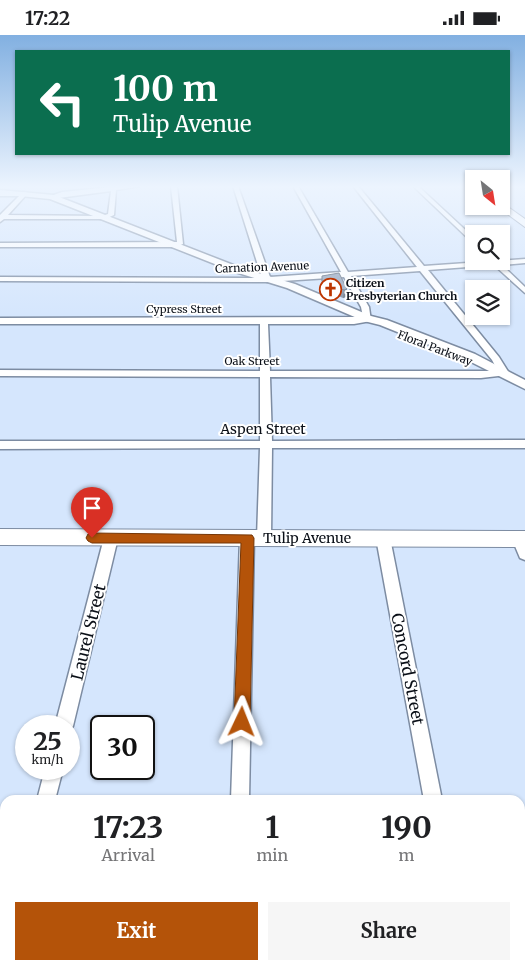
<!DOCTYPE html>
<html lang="en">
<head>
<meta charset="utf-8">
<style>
	:root { --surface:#fff; --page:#f6f6f6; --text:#202124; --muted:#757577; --accent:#b45309 }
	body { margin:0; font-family:Merriweather,serif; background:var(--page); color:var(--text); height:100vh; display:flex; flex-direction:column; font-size:19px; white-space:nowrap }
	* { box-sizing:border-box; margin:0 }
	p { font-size:16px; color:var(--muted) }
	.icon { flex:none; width:28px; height:28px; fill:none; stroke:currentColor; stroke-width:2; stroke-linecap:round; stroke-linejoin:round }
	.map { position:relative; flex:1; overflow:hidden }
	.sheet { position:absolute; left:0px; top:760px; width:525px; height:175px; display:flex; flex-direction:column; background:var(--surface); border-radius:15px 15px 0 0; box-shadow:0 1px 4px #0004 }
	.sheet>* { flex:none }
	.banner { position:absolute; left:15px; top:15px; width:495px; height:105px; border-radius:0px; box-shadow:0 1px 4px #0004; background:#0b6e4f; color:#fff; overflow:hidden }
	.needle { width:32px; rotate:150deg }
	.fabs { position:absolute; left:465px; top:135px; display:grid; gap:10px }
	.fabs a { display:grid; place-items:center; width:45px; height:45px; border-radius:0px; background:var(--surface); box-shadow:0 1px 4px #0004; font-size:25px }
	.speed { position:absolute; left:15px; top:680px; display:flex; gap:10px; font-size:25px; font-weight:700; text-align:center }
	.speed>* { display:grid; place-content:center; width:65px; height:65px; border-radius:50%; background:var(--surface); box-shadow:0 1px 4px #0004; line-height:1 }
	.speed small { font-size:12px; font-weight:400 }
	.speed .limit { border:2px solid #111; border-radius:8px; background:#fff; color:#111 }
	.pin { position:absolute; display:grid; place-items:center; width:42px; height:42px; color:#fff; margin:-51px -21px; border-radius:50% 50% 50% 0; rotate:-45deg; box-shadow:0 0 5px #0007 }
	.pin .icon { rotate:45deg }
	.me { position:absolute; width:55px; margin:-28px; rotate:2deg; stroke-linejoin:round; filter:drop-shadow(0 0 4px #0008) }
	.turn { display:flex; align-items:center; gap:18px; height:105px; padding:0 15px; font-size:22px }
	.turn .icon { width:65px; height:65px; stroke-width:2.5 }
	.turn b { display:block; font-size:35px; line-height:42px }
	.eta { display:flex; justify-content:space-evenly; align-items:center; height:85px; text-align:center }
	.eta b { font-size:30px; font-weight:700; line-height:35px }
	.cta { display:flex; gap:10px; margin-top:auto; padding:10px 15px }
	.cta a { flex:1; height:58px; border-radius:0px; background:var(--accent); color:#fff; font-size:20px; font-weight:700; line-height:58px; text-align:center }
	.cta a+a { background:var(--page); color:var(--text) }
	.status { display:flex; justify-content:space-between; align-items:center; height:35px; padding:0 25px; background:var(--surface); direction:ltr }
	.status svg { height:14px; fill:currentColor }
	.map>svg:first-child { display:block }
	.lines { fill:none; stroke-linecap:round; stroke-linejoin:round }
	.minor-casing { stroke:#7d8ca2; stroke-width:3 }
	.tertiary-casing { stroke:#7d8ca2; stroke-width:3 }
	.secondary-casing { stroke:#7d8ca2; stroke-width:2 }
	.minor { fill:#fff; fill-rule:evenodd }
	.tertiary { fill:#fff; fill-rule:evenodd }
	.secondary { fill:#fff; fill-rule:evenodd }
	.wall { fill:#8390a4 }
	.shaded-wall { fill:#6a7686 }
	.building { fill:#98a8bf; stroke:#6a7686 }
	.route { fill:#b45309; stroke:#753606 }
	.labels { text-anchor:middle; stroke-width:4; stroke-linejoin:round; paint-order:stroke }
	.far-street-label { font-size:11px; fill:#0a0f17; stroke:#fff }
	.far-poi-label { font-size:11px; font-weight:bold; fill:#0a0f17; stroke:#fff; text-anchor:start }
	.street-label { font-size:14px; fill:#0a0f17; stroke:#fff }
	.near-street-label { font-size:16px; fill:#0a0f17; stroke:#fff }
</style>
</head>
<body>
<div class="status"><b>17:22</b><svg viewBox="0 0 49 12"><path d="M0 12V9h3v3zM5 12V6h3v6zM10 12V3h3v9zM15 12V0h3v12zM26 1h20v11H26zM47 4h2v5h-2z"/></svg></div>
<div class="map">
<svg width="525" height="935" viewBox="0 0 525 935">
	<rect width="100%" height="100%" fill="#d5e6fd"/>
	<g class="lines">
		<defs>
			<path id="minor" d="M 112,151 L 141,151 L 116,155 L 114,180 L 105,184 L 4,184 L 0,187 L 0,180 L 19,161 L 0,161 L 0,157 L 17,158 L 20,160 L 23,157 L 28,158 L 8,180 L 102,181 L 108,179 L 111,156 L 51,164 L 48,162 L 62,157 L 111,152 Z
				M 171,151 L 177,151 L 183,209 L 175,212 L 0,212 L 0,208 L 177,207 Z
				M 233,151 L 238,151 L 270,242 L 341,237 L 293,151 L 298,151 L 348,237 L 417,232 L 353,151 L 358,151 L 424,231 L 525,224 L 525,228 L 502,230 L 525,252 L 525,258 L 494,230 L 428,235 L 499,322 L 509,338 L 507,340 L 481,343 L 270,342 L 272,406 L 525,405 L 525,413 L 272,413 L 271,503 L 269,507 L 264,508 L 259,507 L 257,503 L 260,413 L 0,414 L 0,406 L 260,406 L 260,342 L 0,341 L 0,335 L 260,336 L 260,289 L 0,289 L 0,283 L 363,282 L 361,272 L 344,242 L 267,247 L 0,246 L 0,242 L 262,243 ZM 420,236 L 492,325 L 498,336 L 270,336 L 268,289 L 354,289 L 371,286 L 369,272 L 351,241 Z
				M 413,151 L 418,151 L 474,203 L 474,209 Z
				M 111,498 L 116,499 L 118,503 L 73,691 L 69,698 L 69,691 L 55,691 L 104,503 L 106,499 Z
				M 247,498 L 252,499 L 254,503 L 249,765 L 231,765 L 240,503 L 242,499 Z
				M 383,498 L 388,499 L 390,503 L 442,765 L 424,765 L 376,503 L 378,499 Z
				M 519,499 L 525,503 L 525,525 L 520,523 L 512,504 L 514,500 Z
				M 45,734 L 63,734 L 55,765 L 37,765 Z
				M 525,845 L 525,866 L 520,869 L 520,847 Z
				M 5,919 L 5,930 L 16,930 L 15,935 L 0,935 L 0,921 Z
				M 224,930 L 246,930 L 246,935 L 224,935 Z
				M 387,930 L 414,930 L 412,935 L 385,935 Z"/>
			<path id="tertiary" d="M 0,155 L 54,160 L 241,233 L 295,249 L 371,281 L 387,285 L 475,319 L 525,345 L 525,354 L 467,325 L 380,290 L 364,286 L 287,253 L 235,237 L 50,164 L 0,159 Z"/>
			<path id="secondary" d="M 501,167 L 525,184 L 525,192 L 498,172 L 501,171 Z
				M 0,494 L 525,496 L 525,512 L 0,510 Z"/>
		</defs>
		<use href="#minor" class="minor-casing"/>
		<use href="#tertiary" class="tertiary-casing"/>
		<use href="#secondary" class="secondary-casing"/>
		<use href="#minor" class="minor"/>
		<use href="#tertiary" class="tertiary"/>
		<use href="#secondary" class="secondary"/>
	</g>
	<path class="wall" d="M 339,238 L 346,262 L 343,263 L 321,254 L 322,241 Z"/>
	<path class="shaded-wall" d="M 347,254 L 346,262 L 343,263 L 344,255 Z"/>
	<path class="building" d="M 339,238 L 347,254 L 344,255 L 322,246 L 322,241 Z"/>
	<linearGradient id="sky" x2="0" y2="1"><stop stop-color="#82b0e1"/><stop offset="0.54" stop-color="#ecf4fe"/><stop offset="1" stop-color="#ecf4fe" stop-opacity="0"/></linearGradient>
	<rect width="525" height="281" fill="url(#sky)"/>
	<path class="route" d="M 92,498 L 252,500 L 254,503 L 250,687 L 248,693 L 242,695 L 236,693 L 234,687 L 241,508 L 92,508 L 88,506 L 86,503 L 88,499 Z"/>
	<defs>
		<symbol id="church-ring" viewBox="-11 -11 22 22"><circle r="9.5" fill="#fff" stroke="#bd3500" stroke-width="1.5"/><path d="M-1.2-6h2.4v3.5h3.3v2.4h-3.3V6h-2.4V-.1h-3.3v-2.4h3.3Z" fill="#bd3500"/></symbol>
	</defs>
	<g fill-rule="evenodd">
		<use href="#church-ring" x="318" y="242" width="25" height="25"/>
	</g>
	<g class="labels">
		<g class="far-street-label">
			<text transform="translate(262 232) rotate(-2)" y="4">Carnation Avenue</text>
			<text x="184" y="278">Cypress Street</text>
			<text transform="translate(435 313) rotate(21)" y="4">Floral Parkway</text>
			<text x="252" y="330">Oak Street</text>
		</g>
		<g class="far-poi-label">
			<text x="346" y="252">Citizen<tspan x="346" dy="13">Presbyterian Church</tspan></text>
		</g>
		<g class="street-label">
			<text x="263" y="399">Aspen Street</text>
			<text x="307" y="508">Tulip Avenue</text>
		</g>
		<g class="near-street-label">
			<text transform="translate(88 597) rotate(-76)" y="6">Laurel Street</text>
			<text transform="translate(408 634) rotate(79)" y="6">Concord Street</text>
		</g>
	</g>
</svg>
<div class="fabs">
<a><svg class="needle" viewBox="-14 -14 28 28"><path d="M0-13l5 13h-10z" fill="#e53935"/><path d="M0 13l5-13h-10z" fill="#757577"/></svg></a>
<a><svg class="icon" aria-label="search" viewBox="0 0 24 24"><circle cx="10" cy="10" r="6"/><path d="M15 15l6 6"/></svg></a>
<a><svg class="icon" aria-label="layers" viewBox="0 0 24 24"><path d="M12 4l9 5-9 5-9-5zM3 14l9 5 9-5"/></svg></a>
</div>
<div class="speed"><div>25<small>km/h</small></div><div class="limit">30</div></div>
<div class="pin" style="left:92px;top:503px;background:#d93025"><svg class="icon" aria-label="arrive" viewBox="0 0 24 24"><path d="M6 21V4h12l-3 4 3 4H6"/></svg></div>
<svg class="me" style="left:242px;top:687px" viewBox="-20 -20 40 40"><path d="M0-17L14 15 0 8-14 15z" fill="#b45309" stroke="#fff" stroke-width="4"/></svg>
<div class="banner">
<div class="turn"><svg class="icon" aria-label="left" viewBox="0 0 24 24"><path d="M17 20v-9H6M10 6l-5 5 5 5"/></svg><div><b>100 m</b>Tulip Avenue</div></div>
</div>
<section class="sheet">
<div class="eta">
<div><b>17:23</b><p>Arrival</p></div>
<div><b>1</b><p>min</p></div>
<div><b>190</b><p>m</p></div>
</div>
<div class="cta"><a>Exit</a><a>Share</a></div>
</section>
</div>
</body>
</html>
